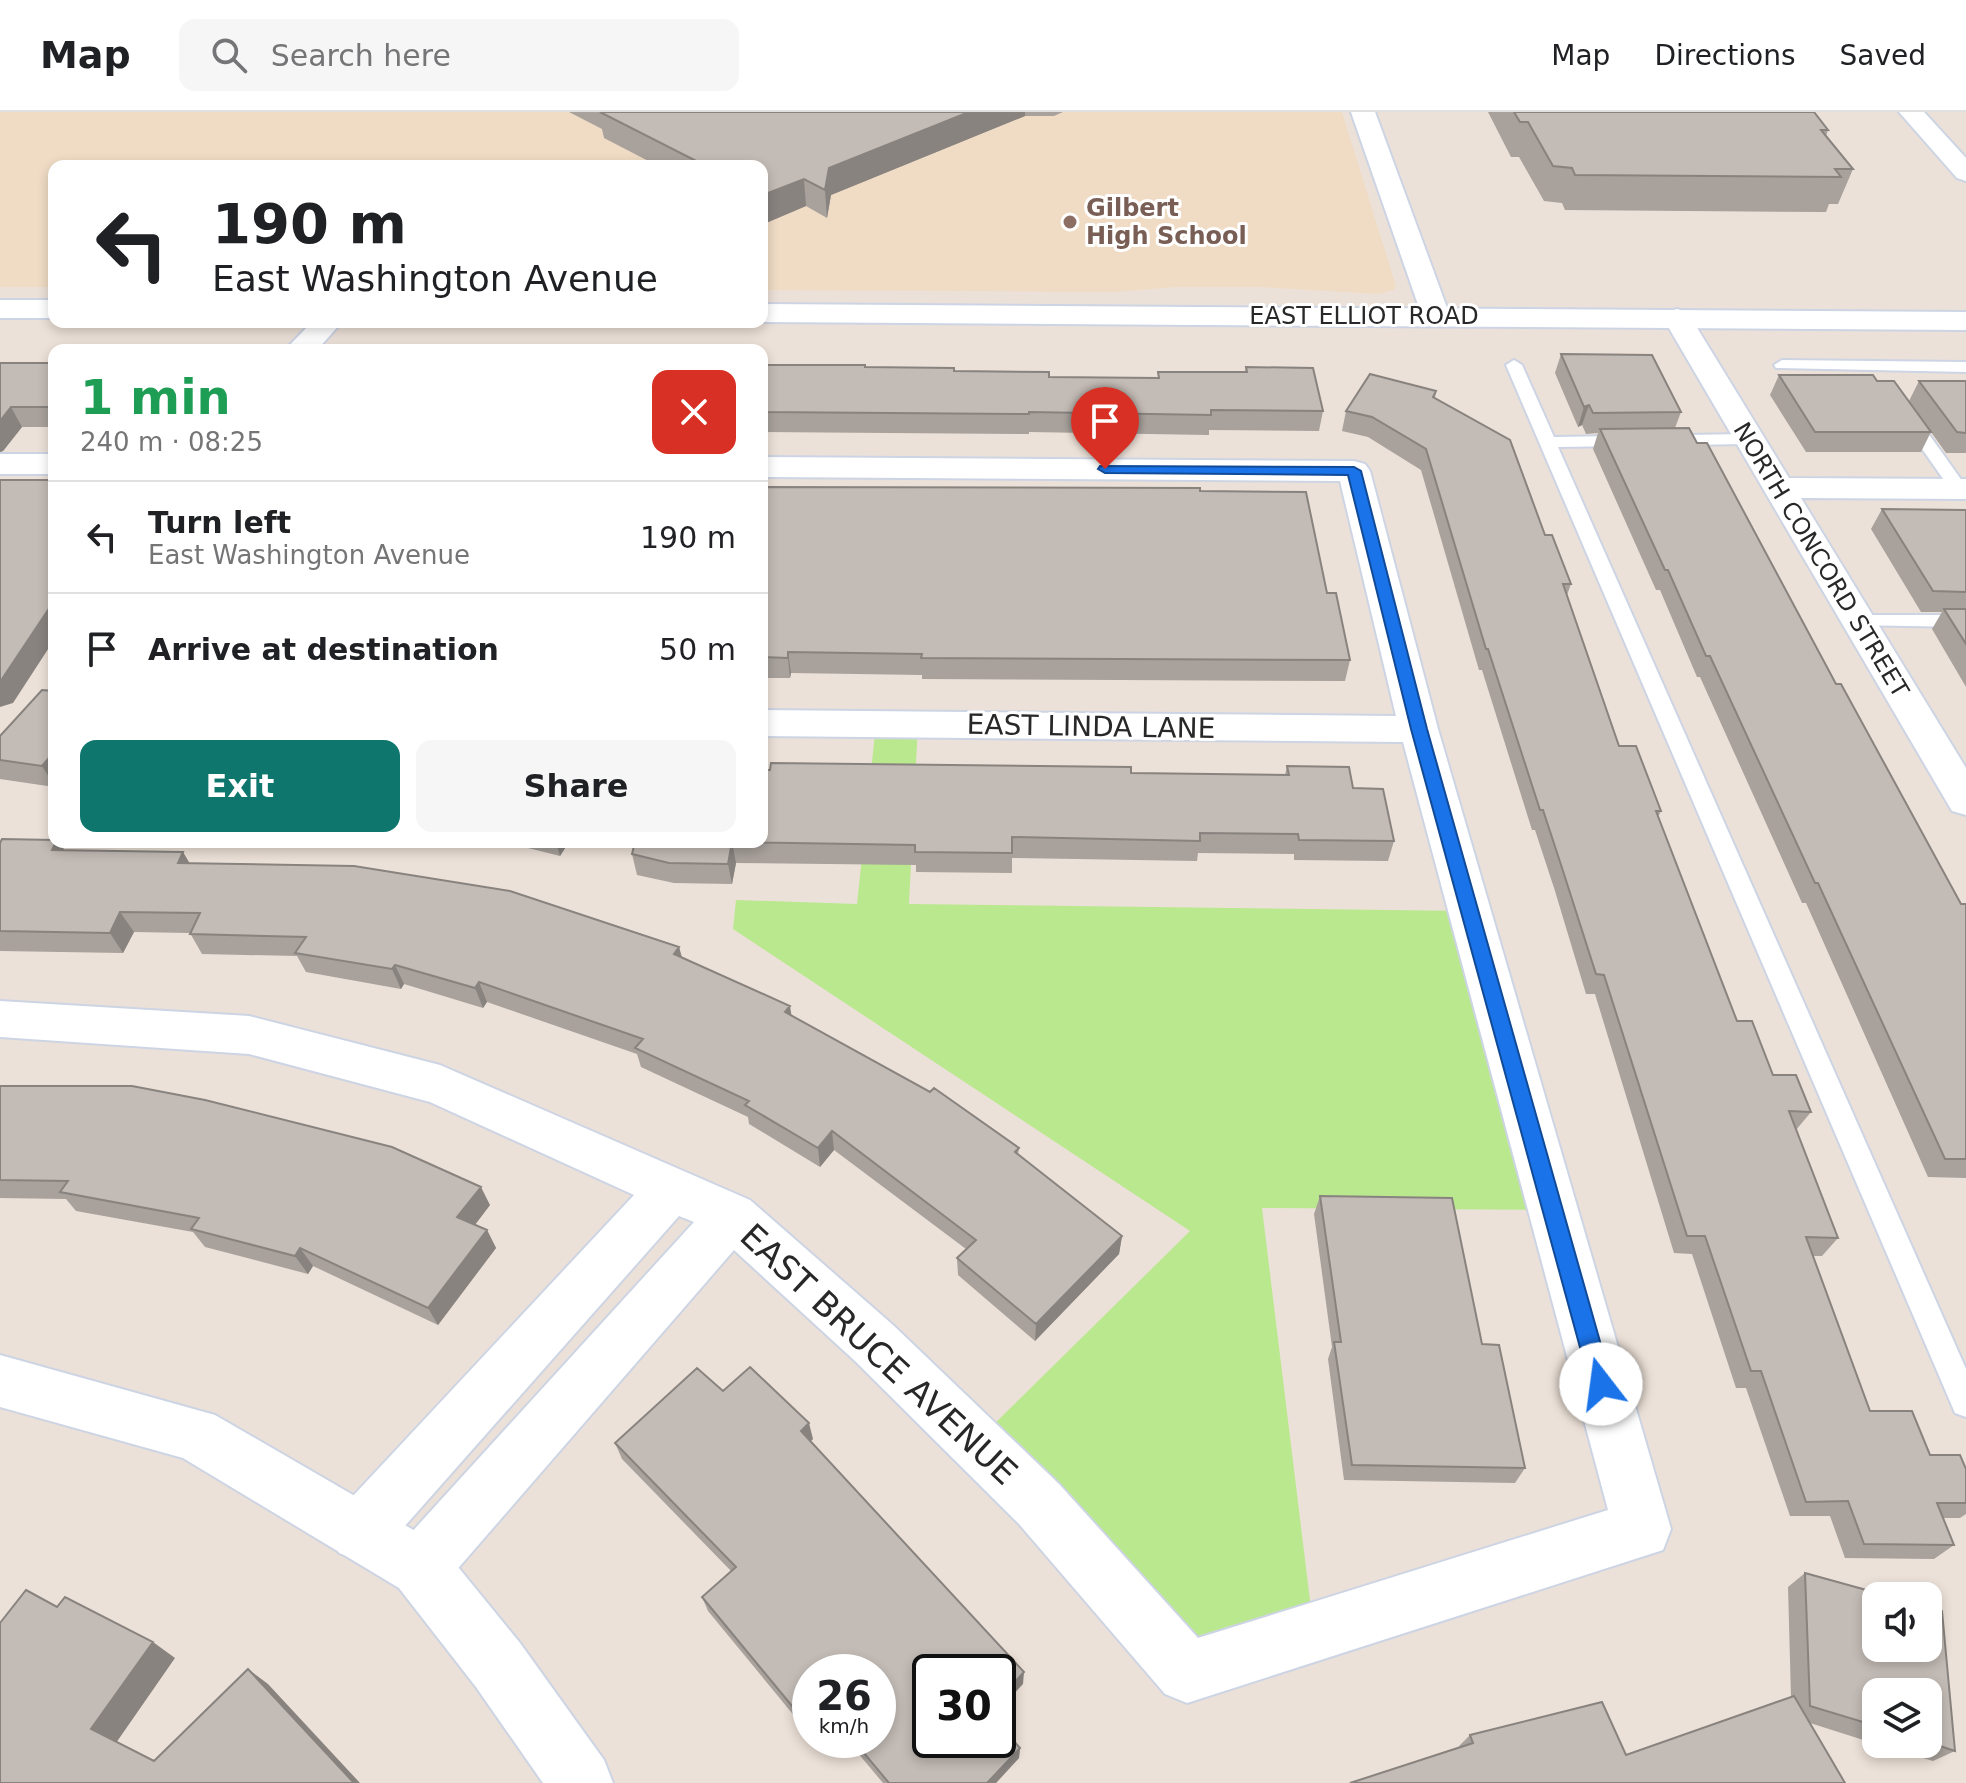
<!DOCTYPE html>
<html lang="en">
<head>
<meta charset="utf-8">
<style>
	:root { --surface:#fff; --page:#f6f6f6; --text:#202124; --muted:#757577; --line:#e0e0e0; --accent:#0f766e }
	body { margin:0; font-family:"DejaVu Sans",sans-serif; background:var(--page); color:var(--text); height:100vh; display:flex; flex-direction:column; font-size:30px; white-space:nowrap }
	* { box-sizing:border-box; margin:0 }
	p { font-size:26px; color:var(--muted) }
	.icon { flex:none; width:44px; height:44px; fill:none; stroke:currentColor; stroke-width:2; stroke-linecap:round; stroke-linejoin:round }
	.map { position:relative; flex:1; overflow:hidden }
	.details { position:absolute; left:48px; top:232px; width:720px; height:504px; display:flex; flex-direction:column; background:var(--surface); border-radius:16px; box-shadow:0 4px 12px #0003 }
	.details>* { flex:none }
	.top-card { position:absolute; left:48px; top:48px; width:720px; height:168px; border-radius:16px; box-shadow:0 4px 12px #0003; background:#fff; color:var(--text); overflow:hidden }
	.fabs { position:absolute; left:1862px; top:1470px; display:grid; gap:16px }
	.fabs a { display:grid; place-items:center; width:80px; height:80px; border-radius:16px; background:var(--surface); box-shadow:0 4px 12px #0003; font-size:40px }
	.speed { position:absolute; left:792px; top:1542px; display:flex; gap:16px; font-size:40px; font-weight:700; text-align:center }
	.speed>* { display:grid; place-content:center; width:104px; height:104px; border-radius:50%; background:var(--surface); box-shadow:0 4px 12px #0003; line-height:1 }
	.speed small { font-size:20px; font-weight:400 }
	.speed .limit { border:4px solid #111; border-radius:12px; background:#fff; color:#111 }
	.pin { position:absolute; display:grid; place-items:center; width:68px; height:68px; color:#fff; margin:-82px -34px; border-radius:50% 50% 50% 0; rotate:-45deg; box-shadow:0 0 8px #0007 }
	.pin .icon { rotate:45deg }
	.me { position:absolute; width:88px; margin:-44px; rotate:345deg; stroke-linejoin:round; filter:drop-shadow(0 0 6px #0008) }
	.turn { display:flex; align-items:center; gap:28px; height:168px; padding:0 32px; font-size:36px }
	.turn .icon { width:104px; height:104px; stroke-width:2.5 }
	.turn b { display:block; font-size:56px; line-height:68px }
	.round { display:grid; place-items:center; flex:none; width:84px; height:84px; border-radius:16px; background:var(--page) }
	.overview { display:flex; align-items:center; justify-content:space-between; height:136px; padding:0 32px }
	h1 { font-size:48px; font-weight:700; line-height:60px; color:#1e9e55 }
	.action { display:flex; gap:16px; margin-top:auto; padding:16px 32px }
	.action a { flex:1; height:92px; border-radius:16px; background:var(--accent); color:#fff; font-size:32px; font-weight:700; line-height:92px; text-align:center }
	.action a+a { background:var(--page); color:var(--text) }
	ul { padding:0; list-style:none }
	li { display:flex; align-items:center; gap:24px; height:112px; padding:0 32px; border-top:2px solid var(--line) }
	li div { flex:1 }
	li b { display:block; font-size:30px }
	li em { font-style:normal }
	header { display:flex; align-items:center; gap:48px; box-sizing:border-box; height:112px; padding:0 40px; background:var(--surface); border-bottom:2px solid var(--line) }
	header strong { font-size:38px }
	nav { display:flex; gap:44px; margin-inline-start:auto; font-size:28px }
	.search { width:560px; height:72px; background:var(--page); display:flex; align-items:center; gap:20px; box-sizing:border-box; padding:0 28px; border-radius:16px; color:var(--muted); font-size:30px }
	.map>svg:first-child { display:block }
	.education { fill:#f0dcc5 }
	.green { fill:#bae88f }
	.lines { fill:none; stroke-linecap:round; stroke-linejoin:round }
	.lane-casing { stroke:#cdd4e3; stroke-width:4 }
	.street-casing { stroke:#cdd4e3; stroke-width:4 }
	.secondary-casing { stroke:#cdd4e3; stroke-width:4 }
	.lane { fill:#fff; fill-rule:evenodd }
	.street { fill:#fff; fill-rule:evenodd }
	.secondary { fill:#fff; fill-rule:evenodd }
	.wall { fill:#a8a19c }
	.shaded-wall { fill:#88837f }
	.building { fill:#c3bbb5; stroke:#88837f; stroke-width:2 }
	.route { fill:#1a73e8; stroke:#114b97; stroke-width:2 }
	.education-dot { fill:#8d6e63; stroke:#fff; stroke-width:3 }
	.labels { text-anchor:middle; stroke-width:6; stroke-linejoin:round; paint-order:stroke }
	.far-education-label { font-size:24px; font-weight:bold; fill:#785e54; stroke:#fff; text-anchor:start }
	.far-street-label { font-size:24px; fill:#282828; stroke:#fff }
	.street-label { font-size:28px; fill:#282828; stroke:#fff }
	.near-street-label { font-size:34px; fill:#282828; stroke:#fff }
</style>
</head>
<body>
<header>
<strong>Map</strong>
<div class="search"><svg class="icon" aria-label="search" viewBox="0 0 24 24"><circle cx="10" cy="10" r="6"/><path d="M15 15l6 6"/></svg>Search here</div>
<nav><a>Map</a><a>Directions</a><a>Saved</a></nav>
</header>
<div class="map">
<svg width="1966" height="1671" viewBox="0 0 1966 1671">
	<rect width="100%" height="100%" fill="#ece1d8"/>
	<path class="education" d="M 0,0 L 1342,0 L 1396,174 L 1394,178 L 1378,182 L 1258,175 L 1177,175 L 1116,180 L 762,178 L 762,54 L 54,54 L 54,175 L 0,175 Z"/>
	<path class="green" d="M 876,612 L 918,612 L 909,792 L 1469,799 L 1553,1098 L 1262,1096 L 1314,1521 L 1187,1560 L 975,1331 L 1190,1119 L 733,817 L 736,788 L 857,792 Z"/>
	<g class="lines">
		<defs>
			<path id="lane" d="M 1514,248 L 1522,253 L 1554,325 L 1748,322 L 1757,327 L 1748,332 L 1558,335 L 1966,1257 L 1966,1305 L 1955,1301 L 1506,253 Z
				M 1782,248 L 1966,250 L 1966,260 L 1776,256 L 1774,253 Z
				M 1907,299 L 1913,300 L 1965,373 L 1965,381 L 1953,381 L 1899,304 Z
				M 1857,503 L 1966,503 L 1966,515 L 1850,513 L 1847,509 Z"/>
			<path id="street" d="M 1351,0 L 1375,0 L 1450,204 L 1446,210 L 1436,213 L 1426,210 L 1422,204 Z
				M 1899,0 L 1924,0 L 1966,46 L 1966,69 L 1957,66 Z
				M 1677,197 L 1687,200 L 1691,206 L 1789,366 L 1966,367 L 1966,387 L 1801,386 L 1966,656 L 1966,703 L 1952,699 L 1663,206 L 1667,200 Z
				M 312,210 L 342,210 L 317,238 L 285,238 Z
				M 0,342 L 54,342 L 54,362 L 0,362 Z
				M 762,345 L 1354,349 L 1365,352 L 1370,359 L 1438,617 L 1671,1417 L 1663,1438 L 1187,1591 L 1165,1582 L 1019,1412 L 855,1249 L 734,1138 L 441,1476 L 420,1485 L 399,1476 L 390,1455 L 399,1434 L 694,1110 L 679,1104 L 381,1441 L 360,1449 L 339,1441 L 331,1420 L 339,1399 L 634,1083 L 430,990 L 249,942 L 0,925 L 0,889 L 249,904 L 440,953 L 750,1088 L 893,1213 L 1059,1372 L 1198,1526 L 1608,1398 L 1403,630 L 762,624 L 762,598 L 1396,604 L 1340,369 L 762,365 Z"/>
			<path id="secondary" d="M 0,188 L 54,188 L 54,206 L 0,206 Z
				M 762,192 L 1966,200 L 1966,218 L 762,210 Z
				M 0,1243 L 215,1303 L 441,1434 L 520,1531 L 604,1648 L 613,1671 L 543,1671 L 476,1575 L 399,1476 L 183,1346 L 0,1295 Z"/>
		</defs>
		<use href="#lane" class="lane-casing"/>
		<use href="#street" class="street-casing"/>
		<use href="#secondary" class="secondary-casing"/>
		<use href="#lane" class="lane"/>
		<use href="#street" class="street"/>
		<use href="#secondary" class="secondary"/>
	</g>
	<path class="wall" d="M 569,0 L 1063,0 L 1054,4 L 1025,4 L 831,83 L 827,106 L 806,94 L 766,111 L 762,108 L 762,54 L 658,54 L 604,26 L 602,17 Z
		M 1488,0 L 1814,0 L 1828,18 L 1826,24 L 1853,57 L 1838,92 L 1829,92 L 1826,100 L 1565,98 L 1562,91 L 1544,89 L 1519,45 L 1511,45 Z
		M 1561,242 L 1681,300 L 1675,316 L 1697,331 L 1961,792 L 1966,792 L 1966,1066 L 1928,1065 L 1806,791 L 1802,791 L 1700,565 L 1697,565 L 1660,478 L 1656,478 L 1593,337 L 1598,321 L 1586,322 L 1582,313 L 1578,315 L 1555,261 Z
		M 0,251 L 54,251 L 54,315 L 22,315 L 3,339 L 0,340 Z
		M 762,253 L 866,255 L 1049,265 L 1158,266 L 1158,260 L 1245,260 L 1246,255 L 1323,299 L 1319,319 L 1209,318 L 1209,323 L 1029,320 L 1029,322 L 762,320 Z
		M 1779,263 L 1877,269 L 1931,320 L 1921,340 L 1806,340 L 1770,283 Z
		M 1919,269 L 1966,269 L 1966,341 L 1946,341 L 1909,289 Z
		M 1436,279 L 1435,286 L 1545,423 L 1571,472 L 1567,483 L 1619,634 L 1661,699 L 1658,705 L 1737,909 L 1773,963 L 1811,1000 L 1796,1018 L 1838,1126 L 1822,1144 L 1812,1144 L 1870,1299 L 1930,1343 L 1966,1357 L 1966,1402 L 1960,1406 L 1943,1406 L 1954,1433 L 1934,1447 L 1845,1446 L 1830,1404 L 1790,1404 L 1746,1276 L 1736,1276 L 1692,1142 L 1674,1141 L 1595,882 L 1586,882 L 1555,779 L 1535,718 L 1532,718 L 1482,558 L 1479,558 L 1421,358 L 1368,325 L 1342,319 L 1346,299 Z
		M 762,375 L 1200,379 L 1327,481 L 1350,548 L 1345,569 L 922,567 L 922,563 L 791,561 L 790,566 L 762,566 Z
		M 1882,397 L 1966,398 L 1966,575 L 1932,517 L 1942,500 L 1921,500 L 1871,417 Z
		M 54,579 L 54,675 L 0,667 L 0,624 Z
		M 1287,654 L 1353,676 L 1394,729 L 1388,749 L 1294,748 L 1294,742 L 1198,741 L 1197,749 L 1012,746 L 1012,761 L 916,760 L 916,753 L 736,751 L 732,772 L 674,771 L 637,763 L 632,742 L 1131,661 L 1285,663 Z
		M 59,730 L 65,739 L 189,751 L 679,835 L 682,845 L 792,904 L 1019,1036 L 1018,1043 L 1122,1124 L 1119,1142 L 1035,1229 L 958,1163 L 957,1146 L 966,1137 L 834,1038 L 820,1055 L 749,1012 L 748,1005 L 641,955 L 637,942 L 487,890 L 483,896 L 404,872 L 401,877 L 306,860 L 297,844 L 202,842 L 190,821 L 134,820 L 123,841 L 0,839 L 0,731 Z
		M 504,730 L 569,730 L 560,744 Z
		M 0,974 L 490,1093 L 475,1113 L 487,1118 L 496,1136 L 438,1213 L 313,1154 L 308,1162 L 205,1135 L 193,1120 L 76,1099 L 66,1087 L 0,1086 Z
		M 1320,1084 L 1482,1232 L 1525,1356 L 1515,1371 L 1344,1368 L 1328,1247 L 1332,1235 L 1314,1102 Z
		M 723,1279 L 813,1327 L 810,1329 L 1023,1572 L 930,1560 L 1020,1636 L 1019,1646 L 996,1671 L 883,1671 L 847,1628 L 878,1628 L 810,1560 L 810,1592 L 796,1606 L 708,1499 L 702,1485 L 731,1459 L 622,1347 L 615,1331 Z
		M 1805,1461 L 1888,1484 L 1876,1484 L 1876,1536 L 1928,1536 L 1928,1495 L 1942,1499 L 1955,1639 L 1933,1649 L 1877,1632 L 1928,1632 L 1928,1580 L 1876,1580 L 1876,1632 L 1810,1611 L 1845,1671 L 1350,1671 L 1460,1635 L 1459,1634 L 1470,1623 L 1602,1590 L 1626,1643 L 1791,1585 L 1788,1475 Z"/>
	<path class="shaded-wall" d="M 969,0 L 1025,0 L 1025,4 L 831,83 L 827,106 L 825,78 L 829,56 Z
		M 804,67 L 806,94 L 766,111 L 763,83 Z
		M 1589,293 L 1582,313 L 1578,315 L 1584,295 Z
		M 11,295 L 22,315 L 3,339 L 0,340 L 0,309 Z
		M 54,489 L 54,528 L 13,591 L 0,595 L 0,570 Z
		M 788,540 L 791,561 L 790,566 L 788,546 Z
		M 54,640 L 54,673 L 42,654 Z
		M 56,730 L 59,730 L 71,748 L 52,738 Z
		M 556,730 L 569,730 L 560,744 Z
		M 732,730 L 736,751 L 732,772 L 728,752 Z
		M 183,740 L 195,760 L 178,751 Z
		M 120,800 L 134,820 L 123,841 L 110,821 Z
		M 679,835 L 684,855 L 674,842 Z
		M 395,853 L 404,872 L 401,877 L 392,857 Z
		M 479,870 L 487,890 L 483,896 L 475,876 Z
		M 790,894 L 793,913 L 785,900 Z
		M 832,1019 L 834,1038 L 820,1055 L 818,1036 Z
		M 481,1075 L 490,1093 L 467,1123 L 457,1105 Z
		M 487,1118 L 496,1136 L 438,1213 L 428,1196 Z
		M 1122,1124 L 1119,1142 L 1035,1229 L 1036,1212 Z
		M 300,1136 L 313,1154 L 308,1162 L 295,1144 Z
		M 809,1311 L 813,1327 L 805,1335 L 801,1319 Z
		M 153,1530 L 175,1546 L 116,1631 L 91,1617 Z
		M 248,1557 L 268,1572 L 360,1671 L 354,1671 Z
		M 1024,1560 L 1023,1572 L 998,1599 L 998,1588 Z
		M 810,1577 L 810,1592 L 796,1606 L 792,1594 Z
		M 1020,1636 L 1019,1646 L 996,1671 L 987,1671 Z"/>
	<path class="building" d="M 600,0 L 969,0 L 829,56 L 825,78 L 804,67 L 763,83 L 762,83 L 762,54 L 706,54 Z
		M 1514,0 L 1814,0 L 1828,18 L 1821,18 L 1853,57 L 1835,57 L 1841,65 L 1575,63 L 1572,56 L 1553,54 L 1528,10 L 1520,10 Z
		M 1561,242 L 1652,243 L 1681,300 L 1593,301 L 1589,293 L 1584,295 Z
		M 0,251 L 54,251 L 54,295 L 11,295 L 0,309 Z
		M 762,253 L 865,253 L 865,255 L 954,256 L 954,259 L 1049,260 L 1049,265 L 1159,266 L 1158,260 L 1247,260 L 1246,255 L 1313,256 L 1323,299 L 1211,298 L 1211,303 L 1029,300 L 1029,302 L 762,300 Z
		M 1370,262 L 1436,279 L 1433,285 L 1510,328 L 1545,423 L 1552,423 L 1571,472 L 1563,472 L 1619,634 L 1636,634 L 1661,699 L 1656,699 L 1737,909 L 1752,909 L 1773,963 L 1796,963 L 1811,1000 L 1789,999 L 1838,1126 L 1806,1125 L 1870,1299 L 1912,1299 L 1930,1343 L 1960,1343 L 1966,1357 L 1966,1391 L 1937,1391 L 1954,1433 L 1864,1432 L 1848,1389 L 1806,1390 L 1761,1259 L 1751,1259 L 1705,1124 L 1687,1124 L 1604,863 L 1596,862 L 1563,759 L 1543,698 L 1540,698 L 1488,537 L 1486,537 L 1426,337 L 1372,305 L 1346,299 Z
		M 1779,263 L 1873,263 L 1877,269 L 1894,269 L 1931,320 L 1815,320 Z
		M 1919,269 L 1966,269 L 1966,321 L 1957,320 Z
		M 1689,316 L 1697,331 L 1707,331 L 1836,572 L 1841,572 L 1961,792 L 1966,792 L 1966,1047 L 1945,1047 L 1818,771 L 1815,771 L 1710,544 L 1706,544 L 1668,458 L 1665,458 L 1600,317 Z
		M 0,368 L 54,368 L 54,489 L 0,570 Z
		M 762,375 L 1200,376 L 1200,379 L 1306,380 L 1327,481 L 1336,481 L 1350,548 L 921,546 L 922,542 L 788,540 L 788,546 L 762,545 Z
		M 1882,397 L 1966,398 L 1966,480 L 1933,479 Z
		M 1944,497 L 1966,497 L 1966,532 Z
		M 42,578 L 54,579 L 54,640 L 42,654 L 0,648 L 0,624 Z
		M 771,651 L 1131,655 L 1131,661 L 1289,663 L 1287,654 L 1349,655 L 1353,676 L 1383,677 L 1394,729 L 1299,728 L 1298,722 L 1200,721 L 1200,729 L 1012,725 L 1012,741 L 915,740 L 915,733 L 732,730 L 728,752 L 669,751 L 632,742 L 635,730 L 762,730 L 762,658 L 770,658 Z
		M 2,727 L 54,728 L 54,730 L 56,730 L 52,738 L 183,740 L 178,751 L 354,754 L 510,779 L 679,835 L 674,842 L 790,894 L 785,900 L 930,980 L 934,976 L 1019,1036 L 1015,1040 L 1122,1124 L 1036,1212 L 957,1146 L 976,1128 L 832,1019 L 818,1036 L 745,993 L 749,989 L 635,936 L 643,927 L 479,870 L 475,876 L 395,853 L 392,857 L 295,841 L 306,825 L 190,822 L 200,801 L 120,800 L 110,821 L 0,819 L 0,731 Z
		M 0,974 L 132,974 L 205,988 L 392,1035 L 481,1075 L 457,1105 L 487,1118 L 428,1196 L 300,1136 L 295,1144 L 191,1117 L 199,1106 L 60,1080 L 68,1069 L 0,1068 Z
		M 1320,1084 L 1452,1086 L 1482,1232 L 1499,1233 L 1525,1356 L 1352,1353 L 1334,1230 L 1341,1230 Z
		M 750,1255 L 809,1311 L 801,1319 L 1024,1560 L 998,1588 L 998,1560 L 930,1560 L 930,1628 L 998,1628 L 998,1611 L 1020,1636 L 987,1671 L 889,1671 L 853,1628 L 878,1628 L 878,1560 L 810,1560 L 810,1577 L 792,1594 L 702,1485 L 736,1455 L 615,1331 L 697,1256 L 723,1279 Z
		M 1805,1461 L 1888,1484 L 1876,1484 L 1876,1536 L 1928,1536 L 1928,1495 L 1942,1499 L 1955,1639 L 1928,1630 L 1928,1580 L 1876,1580 L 1876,1614 L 1810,1594 Z
		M 26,1478 L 57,1495 L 65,1485 L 153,1530 L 91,1617 L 154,1649 L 248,1557 L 354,1671 L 0,1671 L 0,1511 Z
		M 1794,1584 L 1845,1671 L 1350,1671 L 1473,1631 L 1470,1623 L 1602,1590 L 1626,1643 Z"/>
	<path class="route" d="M 1100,354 L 1354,355 L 1361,359 L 1427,617 L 1612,1272 L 1609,1280 L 1601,1283 L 1593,1280 L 1590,1272 L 1411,617 L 1348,363 L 1105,361 L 1098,357 Z"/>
	<circle class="education-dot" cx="1070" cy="110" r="8"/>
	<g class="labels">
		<g class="far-education-label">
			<text x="1086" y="104">Gilbert<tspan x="1086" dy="28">High School</tspan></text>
		</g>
		<g class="far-street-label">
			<text x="1364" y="212">EAST ELLIOT ROAD</text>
			<text transform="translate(1821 448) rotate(59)" y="8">NORTH CONCORD STREET</text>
		</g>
		<g class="street-label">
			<text transform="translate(1091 614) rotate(1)" y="10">EAST LINDA LANE</text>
		</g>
		<g class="near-street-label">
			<text transform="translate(879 1242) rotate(43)" y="12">EAST BRUCE AVENUE</text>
		</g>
	</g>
</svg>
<div class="fabs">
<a><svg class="icon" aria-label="sound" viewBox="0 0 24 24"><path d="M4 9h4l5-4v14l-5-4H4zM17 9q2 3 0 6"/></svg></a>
<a><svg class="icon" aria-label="layers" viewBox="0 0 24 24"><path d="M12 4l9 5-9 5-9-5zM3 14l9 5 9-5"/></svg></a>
</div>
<div class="speed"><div>26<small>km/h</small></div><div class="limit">30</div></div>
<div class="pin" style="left:1105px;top:357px;background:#d93025"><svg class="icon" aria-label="arrive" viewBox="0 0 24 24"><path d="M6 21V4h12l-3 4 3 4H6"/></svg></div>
<svg class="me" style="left:1601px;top:1272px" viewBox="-20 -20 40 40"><circle r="19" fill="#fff"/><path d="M0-13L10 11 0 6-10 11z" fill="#1a73e8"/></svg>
<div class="top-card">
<div class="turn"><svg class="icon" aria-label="left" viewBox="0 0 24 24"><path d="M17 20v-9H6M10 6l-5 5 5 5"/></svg><div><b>190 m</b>East Washington Avenue</div></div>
</div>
<section class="details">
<div class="overview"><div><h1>1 min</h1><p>240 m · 08:25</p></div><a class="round" style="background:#d93025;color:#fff"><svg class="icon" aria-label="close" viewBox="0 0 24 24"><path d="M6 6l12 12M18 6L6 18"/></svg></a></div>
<ul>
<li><svg class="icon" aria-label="left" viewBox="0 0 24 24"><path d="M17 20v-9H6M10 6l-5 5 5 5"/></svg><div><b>Turn left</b><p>East Washington Avenue</p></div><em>190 m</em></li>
<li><svg class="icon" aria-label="arrive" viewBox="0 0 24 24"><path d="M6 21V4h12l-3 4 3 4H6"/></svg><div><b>Arrive at destination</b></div><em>50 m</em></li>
</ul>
<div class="action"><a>Exit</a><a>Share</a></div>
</section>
</div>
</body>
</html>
